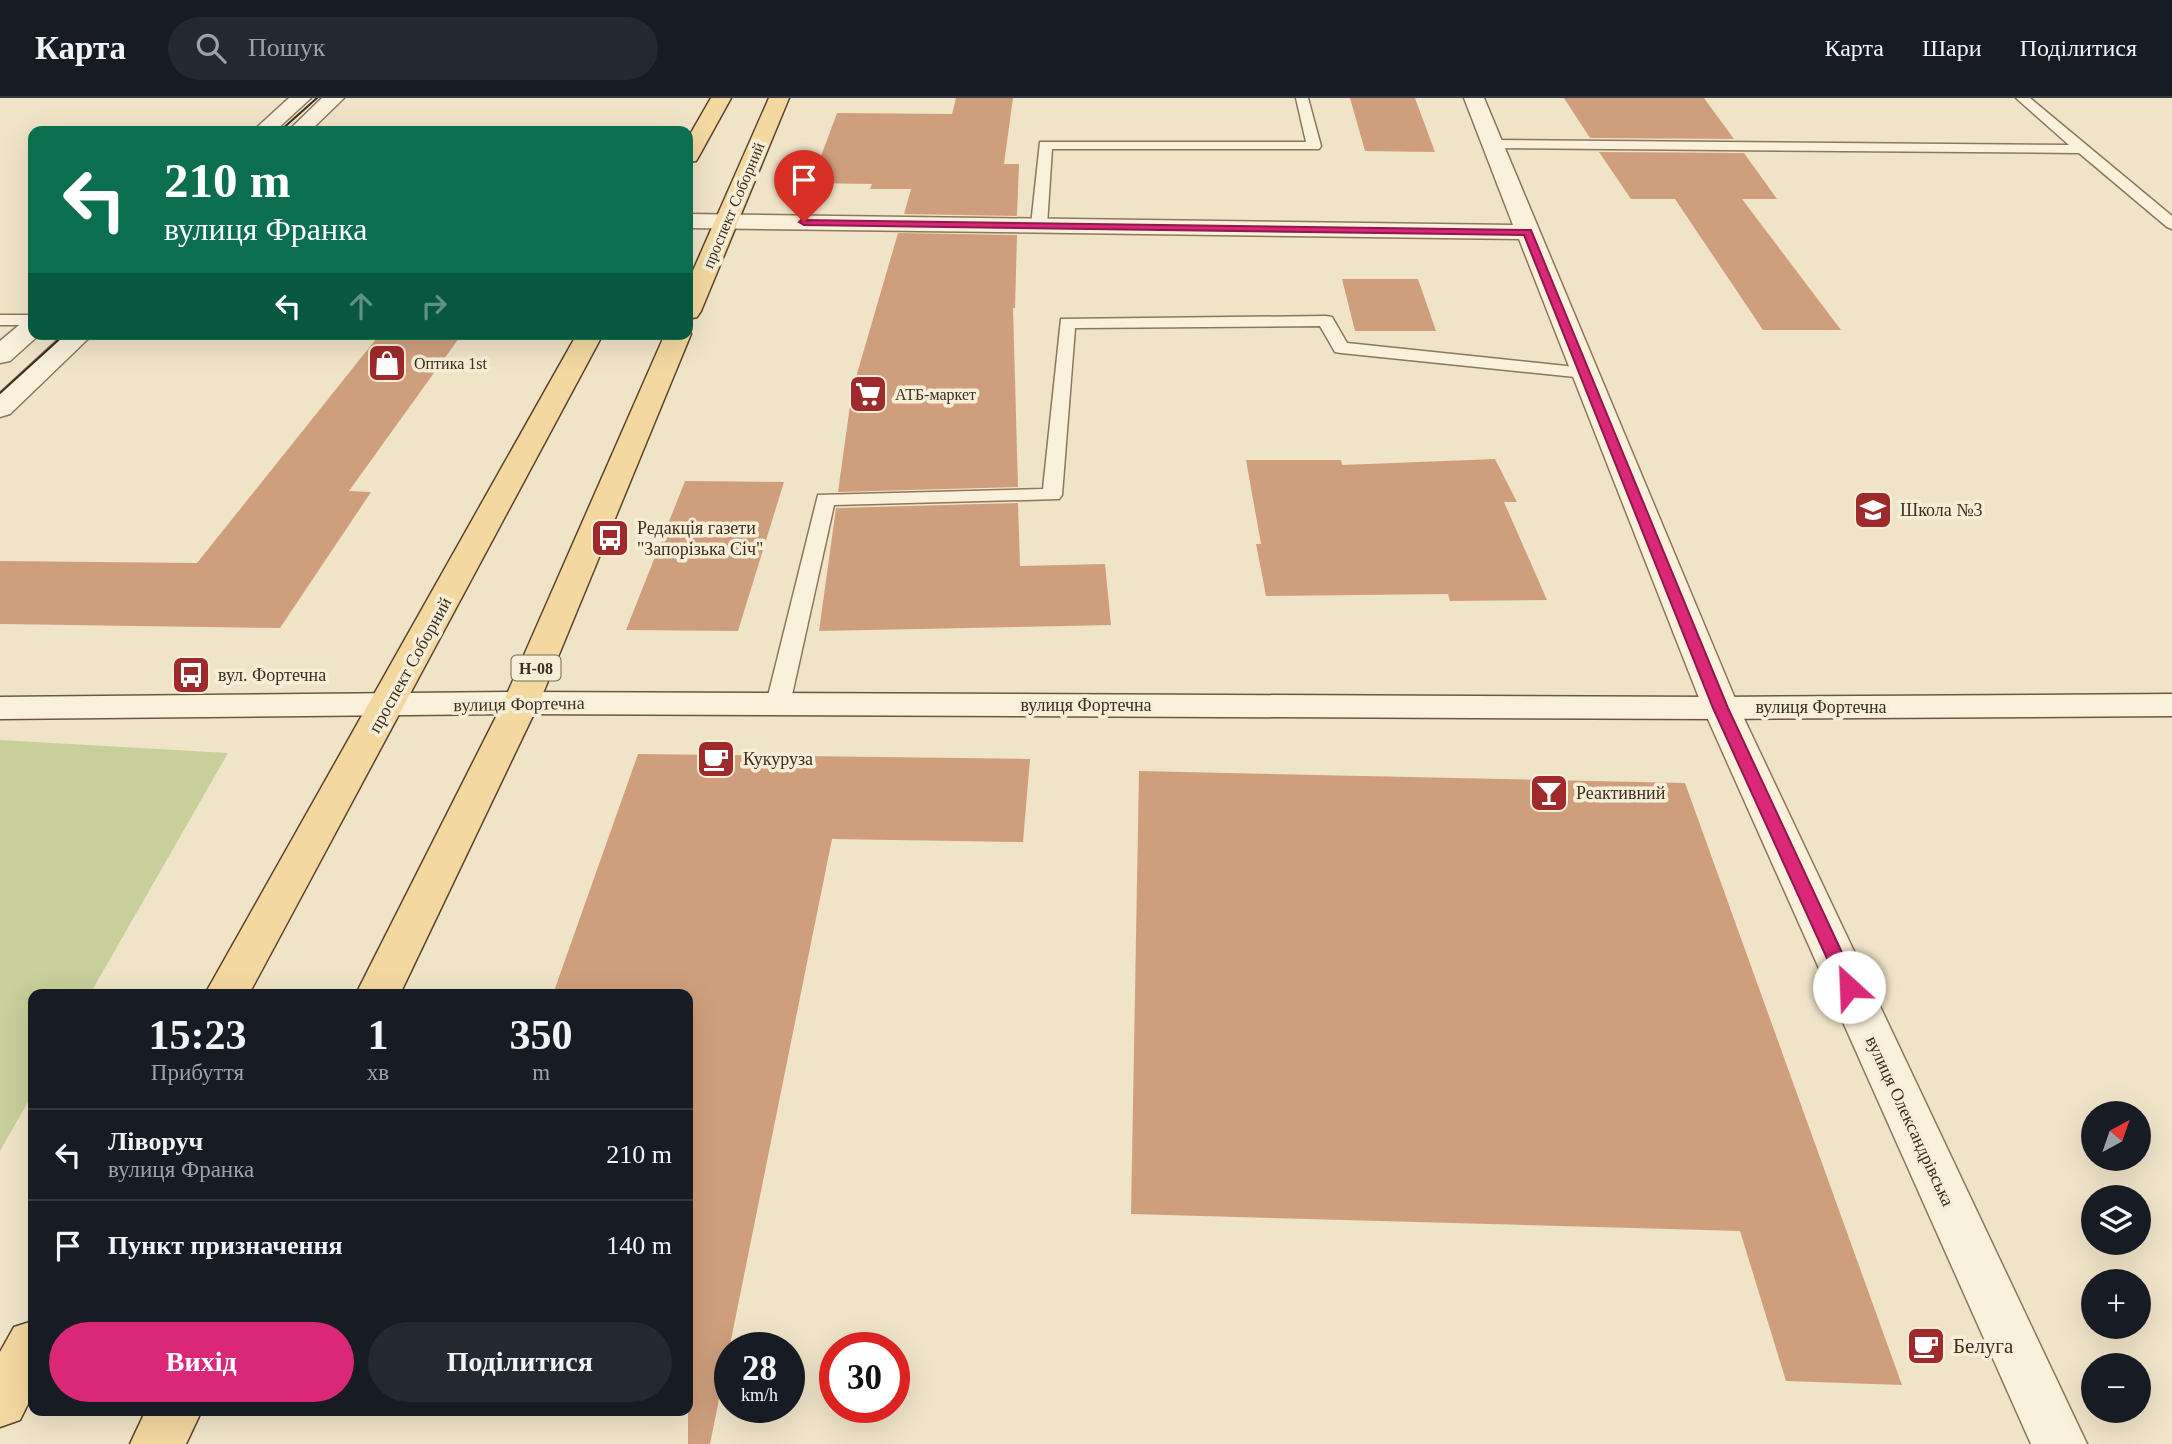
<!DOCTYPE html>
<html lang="uk">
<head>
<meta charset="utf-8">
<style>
	:root { --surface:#171b24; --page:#242831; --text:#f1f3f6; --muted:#9ea1a6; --line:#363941; --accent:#db2777 }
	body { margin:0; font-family:"Times New Roman",serif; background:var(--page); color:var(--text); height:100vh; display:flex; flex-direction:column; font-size:26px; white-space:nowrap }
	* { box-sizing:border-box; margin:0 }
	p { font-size:23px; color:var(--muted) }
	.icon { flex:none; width:38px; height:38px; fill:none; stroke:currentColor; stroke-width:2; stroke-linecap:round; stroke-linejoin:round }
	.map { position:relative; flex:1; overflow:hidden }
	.details { position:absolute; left:28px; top:891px; width:665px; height:427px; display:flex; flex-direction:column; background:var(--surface); border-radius:14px; box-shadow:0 7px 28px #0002 }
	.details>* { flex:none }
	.top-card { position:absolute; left:28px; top:28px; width:665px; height:214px; border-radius:14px; box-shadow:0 7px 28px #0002; background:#0b6e4f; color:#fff; overflow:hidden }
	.needle { width:46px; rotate:40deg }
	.controls { position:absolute; left:2081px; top:1003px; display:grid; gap:14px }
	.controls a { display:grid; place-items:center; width:70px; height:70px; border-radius:50%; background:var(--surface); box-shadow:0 7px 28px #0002; font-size:35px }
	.speed { position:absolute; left:714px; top:1234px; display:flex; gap:14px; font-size:35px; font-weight:700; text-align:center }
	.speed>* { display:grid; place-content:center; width:91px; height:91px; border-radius:50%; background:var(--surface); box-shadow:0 7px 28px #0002; line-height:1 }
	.speed small { font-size:18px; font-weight:400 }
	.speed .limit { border:10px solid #d22; background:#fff; color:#111 }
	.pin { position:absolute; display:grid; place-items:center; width:60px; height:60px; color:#fff; margin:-72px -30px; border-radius:50% 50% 50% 0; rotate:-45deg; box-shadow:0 0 7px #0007 }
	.pin .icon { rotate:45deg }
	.me { position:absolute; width:77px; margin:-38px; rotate:335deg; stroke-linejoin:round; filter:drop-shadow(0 0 5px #0008) }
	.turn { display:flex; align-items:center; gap:24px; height:147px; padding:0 21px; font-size:32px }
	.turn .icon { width:91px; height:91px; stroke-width:2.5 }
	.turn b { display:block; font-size:49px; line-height:60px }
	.lanes { display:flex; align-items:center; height:66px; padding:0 21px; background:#0003; justify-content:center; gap:35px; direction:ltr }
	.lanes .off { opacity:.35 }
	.eta { display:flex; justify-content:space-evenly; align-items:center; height:119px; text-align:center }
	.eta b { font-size:42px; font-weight:700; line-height:49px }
	.action { display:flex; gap:14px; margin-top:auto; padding:14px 21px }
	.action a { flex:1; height:80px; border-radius:42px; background:var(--accent); color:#fff; font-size:28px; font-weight:700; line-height:80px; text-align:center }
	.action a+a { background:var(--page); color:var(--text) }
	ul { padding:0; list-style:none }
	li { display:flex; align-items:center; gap:21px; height:91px; padding:0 21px; border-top:2px solid var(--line) }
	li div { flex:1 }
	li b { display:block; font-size:26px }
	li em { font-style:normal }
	header { display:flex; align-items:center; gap:42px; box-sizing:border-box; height:98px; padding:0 35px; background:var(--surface); border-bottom:2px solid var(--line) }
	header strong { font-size:33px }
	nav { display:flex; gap:38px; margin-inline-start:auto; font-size:24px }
	.search { width:490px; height:63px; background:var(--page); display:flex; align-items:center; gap:18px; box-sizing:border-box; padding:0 24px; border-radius:38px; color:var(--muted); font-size:26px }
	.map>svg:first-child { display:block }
	.green { fill:#c9cf9b }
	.building { fill:#cf9f7d }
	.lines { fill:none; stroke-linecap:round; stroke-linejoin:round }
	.lane-casing { stroke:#8d765c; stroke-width:3 }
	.street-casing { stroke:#8d765c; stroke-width:3 }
	.secondary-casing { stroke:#6f573f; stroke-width:3 }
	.primary-casing { stroke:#5b4430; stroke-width:3 }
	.lane { fill:#faf1dc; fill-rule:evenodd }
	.street { fill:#faf1dc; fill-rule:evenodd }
	.secondary { fill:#faf1dc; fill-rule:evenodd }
	.primary { fill:#f3d9a0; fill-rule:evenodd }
	.tram { stroke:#3d2e20; stroke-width:2 }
	.route { fill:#db2777; stroke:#8e194d; stroke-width:2 }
	.labels { text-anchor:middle; stroke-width:7; stroke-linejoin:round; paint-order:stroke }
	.far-street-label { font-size:16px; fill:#3d2e20; stroke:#f7eed8 }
	.far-poi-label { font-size:16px; fill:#3d2e20; stroke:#f7eed8; text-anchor:start }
	.shield { fill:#f7eed8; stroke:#756857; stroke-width:2 }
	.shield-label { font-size:16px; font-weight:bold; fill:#3d2e20 }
	.poi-label { font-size:18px; fill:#3d2e20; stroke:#f7eed8; text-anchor:start }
	.street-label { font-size:18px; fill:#3d2e20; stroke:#f7eed8 }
	.near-poi-label { font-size:21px; fill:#3d2e20; stroke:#f7eed8; text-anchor:start }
</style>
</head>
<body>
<header>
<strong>Карта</strong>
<div class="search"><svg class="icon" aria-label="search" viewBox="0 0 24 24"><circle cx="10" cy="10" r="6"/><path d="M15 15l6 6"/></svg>Пошук</div>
<nav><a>Карта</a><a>Шари</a><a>Поділитися</a></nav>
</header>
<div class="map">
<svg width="2172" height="1346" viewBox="0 0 2172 1346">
	<rect width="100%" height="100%" fill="#f0e4c8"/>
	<path class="green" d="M 0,642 L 228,655 L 90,896 L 33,896 L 33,995 L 0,1053 Z"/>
	<path class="building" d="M 956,0 L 1013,0 L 1004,66 L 1019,66 L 1017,118 L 904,116 L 911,91 L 870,91 L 872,86 L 811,85 L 837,15 L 952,16 Z
		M 1350,0 L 1415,0 L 1435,54 L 1365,53 Z
		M 1564,0 L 1704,0 L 1734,41 L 1590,40 Z
		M 1599,54 L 1744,55 L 1777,101 L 1742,101 L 1841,232 L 1763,232 L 1675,101 L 1631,101 Z
		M 898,135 L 1017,137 L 1015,210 L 1013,210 L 1018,389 L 838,394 L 852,293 Z
		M 1342,181 L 1418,181 L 1436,233 L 1355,233 Z
		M 380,236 L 462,236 L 349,393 L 371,394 L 280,530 L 0,526 L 0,463 L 197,465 Z
		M 1495,361 L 1517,404 L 1504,404 L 1547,502 L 1450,503 L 1448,496 L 1266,498 L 1256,446 L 1261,446 L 1246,362 L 1341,362 L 1342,367 Z
		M 685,383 L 784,384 L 738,533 L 626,532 Z
		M 1018,405 L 1020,468 L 1105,466 L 1111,527 L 819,533 L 836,410 Z
		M 638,656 L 1030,661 L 1023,744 L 832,741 L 710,1346 L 688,1346 L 688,896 L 553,896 Z
		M 1139,673 L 1685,685 L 1902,1287 L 1786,1283 L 1740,1133 L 1131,1116 Z"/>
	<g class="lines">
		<defs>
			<path id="lane" d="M 1296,0 L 1308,0 L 1321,48 L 1319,51 L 1052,51 L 1047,127 L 1039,132 L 1031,127 L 1040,44 L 1306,44 Z
				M 2016,0 L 2030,0 L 2172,118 L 2172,131 L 2167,129 L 2079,55 L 1493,50 L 1486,46 L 1493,42 L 2069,47 Z
				M 0,217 L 33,217 L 33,227 L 0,227 Z
				M 1326,218 L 1332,219 L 1347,245 L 1585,270 L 1594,275 L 1585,280 L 1341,255 L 1335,254 L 1320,228 L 1075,230 L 1062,397 L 1059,401 L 834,407 L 790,606 L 786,611 L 770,611 L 766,606 L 818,397 L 1043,391 L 1061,221 Z"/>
			<path id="street" d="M 289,0 L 311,0 L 275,33 L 253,33 Z
				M 322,0 L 344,0 L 310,33 L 288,33 Z
				M 1464,0 L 1484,0 L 1739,610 L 2087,1346 L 2031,1346 L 1703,610 L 1519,141 L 688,130 L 688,116 L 1513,127 Z
				M 33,221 L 33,236 L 40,236 L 10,263 L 0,265 L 0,243 L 24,223 Z
				M 64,236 L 93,236 L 10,316 L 0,319 L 0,295 Z"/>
			<path id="secondary" d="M 521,594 L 1721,599 L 2172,596 L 2172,618 L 1721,621 L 521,616 L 0,621 L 0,599 Z"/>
			<path id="primary" d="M 711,0 L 731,0 L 699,58 L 696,63 L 688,64 L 688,40 Z
				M 769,0 L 789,0 L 701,213 L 697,219 L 688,221 L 688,184 Z
				M 688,231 L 691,236 L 539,605 L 400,896 L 356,896 L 503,605 L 665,236 L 688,236 Z
				M 577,236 L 603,236 L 249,896 L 205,896 Z
				M 33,1223 L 33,1296 L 20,1322 L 0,1329 L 0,1254 L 14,1229 Z
				M 146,1312 L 202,1312 L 186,1346 L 130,1346 Z"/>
		</defs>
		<use href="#lane" class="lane-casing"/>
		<use href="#street" class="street-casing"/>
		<use href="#secondary" class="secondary-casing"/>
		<use href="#primary" class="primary-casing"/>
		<use href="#lane" class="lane"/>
		<use href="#street" class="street"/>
		<use href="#secondary" class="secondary"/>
		<use href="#primary" class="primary"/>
		<path class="tram" d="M 280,33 L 317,0
			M 0,295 L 65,236"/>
	</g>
	<path class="route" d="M 801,122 L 1531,132 L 1728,610 L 1858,889 L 1855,893 L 1842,893 L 1840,889 L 1713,610 L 1524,137 L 804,127 L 799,124 Z"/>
	<defs>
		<symbol id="shop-square" viewBox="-11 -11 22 22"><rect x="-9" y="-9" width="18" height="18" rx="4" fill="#9e2a2b" stroke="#f7eed8"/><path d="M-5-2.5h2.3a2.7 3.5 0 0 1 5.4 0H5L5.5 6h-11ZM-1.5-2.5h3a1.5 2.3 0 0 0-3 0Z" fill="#fff"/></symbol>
		<symbol id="supermarket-square" viewBox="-11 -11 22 22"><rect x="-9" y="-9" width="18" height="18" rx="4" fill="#9e2a2b" stroke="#f7eed8"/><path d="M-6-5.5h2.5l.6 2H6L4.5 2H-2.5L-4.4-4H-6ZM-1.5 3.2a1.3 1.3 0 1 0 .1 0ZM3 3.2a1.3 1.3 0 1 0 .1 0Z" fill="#fff"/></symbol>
		<symbol id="school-square" viewBox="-11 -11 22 22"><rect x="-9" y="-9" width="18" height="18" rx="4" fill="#9e2a2b" stroke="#f7eed8"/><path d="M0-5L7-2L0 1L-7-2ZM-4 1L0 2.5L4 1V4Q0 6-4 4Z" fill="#fff"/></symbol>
		<symbol id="bus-square" viewBox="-11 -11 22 22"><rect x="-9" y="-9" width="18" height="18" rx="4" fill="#9e2a2b" stroke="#f7eed8"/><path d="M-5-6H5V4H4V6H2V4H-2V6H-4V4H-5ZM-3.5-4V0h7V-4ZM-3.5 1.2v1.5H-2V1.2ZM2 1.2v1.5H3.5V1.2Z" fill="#fff"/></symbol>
		<symbol id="cafe-square" viewBox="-11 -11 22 22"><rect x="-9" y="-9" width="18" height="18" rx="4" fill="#9e2a2b" stroke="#f7eed8"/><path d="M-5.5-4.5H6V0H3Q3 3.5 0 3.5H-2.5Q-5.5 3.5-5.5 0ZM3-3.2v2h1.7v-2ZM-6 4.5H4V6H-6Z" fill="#fff"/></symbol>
		<symbol id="bar-square" viewBox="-11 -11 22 22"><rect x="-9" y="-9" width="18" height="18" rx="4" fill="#9e2a2b" stroke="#f7eed8"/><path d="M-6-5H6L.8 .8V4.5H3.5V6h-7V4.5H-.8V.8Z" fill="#fff"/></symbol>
	</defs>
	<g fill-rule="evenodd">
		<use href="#shop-square" x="365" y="243" width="44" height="44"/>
		<use href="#supermarket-square" x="846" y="274" width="44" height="44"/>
		<use href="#school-square" x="1851" y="390" width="44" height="44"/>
		<use href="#bus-square" x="588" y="418" width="44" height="44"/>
		<use href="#bus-square" x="169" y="555" width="44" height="44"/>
		<use href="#cafe-square" x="694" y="639" width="44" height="44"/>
		<use href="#bar-square" x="1527" y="673" width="44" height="44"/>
		<use href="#cafe-square" x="1904" y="1226" width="44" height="44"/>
	</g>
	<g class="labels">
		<g class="far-street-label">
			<text transform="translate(733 107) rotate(-67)" y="6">проспект Соборний</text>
		</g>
		<g class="far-poi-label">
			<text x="414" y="271">Оптика 1st</text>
			<text x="895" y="302">АТБ-маркет</text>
		</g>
		<rect class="shield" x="511.5" y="557.5" width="49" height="25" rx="5"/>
		<g class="shield-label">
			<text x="536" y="576">Н-08</text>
		</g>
		<g class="poi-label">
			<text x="1900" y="418">Школа №3</text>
			<text x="637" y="436">Редакція газети<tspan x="637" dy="21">"Запорізька Січ"</tspan></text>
			<text x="218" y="583">вул. Фортечна</text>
			<text x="743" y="667">Кукуруза</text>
			<text x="1576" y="701">Реактивний</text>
		</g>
		<g class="street-label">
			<text transform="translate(410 567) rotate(-61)" y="6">проспект Соборний</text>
			<text transform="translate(519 606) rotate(-1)" y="6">вулиця Фортечна</text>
			<text x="1086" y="613">вулиця Фортечна</text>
			<text x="1821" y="615">вулиця Фортечна</text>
			<text transform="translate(1910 1023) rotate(65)" y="6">вулиця Олександрівська</text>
		</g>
		<g class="near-poi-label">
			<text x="1953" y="1255">Белуга</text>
		</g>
	</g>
</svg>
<div class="controls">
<a><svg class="needle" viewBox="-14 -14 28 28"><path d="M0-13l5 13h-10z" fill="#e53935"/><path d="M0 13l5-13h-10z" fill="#9ea1a6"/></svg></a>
<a><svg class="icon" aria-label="layers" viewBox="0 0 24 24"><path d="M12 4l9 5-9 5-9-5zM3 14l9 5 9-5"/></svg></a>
<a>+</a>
<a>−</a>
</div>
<div class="speed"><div>28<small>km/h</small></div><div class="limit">30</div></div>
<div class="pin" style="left:804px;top:124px;background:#d93025"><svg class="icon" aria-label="arrive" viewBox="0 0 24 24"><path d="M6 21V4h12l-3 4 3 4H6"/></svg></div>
<svg class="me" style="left:1849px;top:889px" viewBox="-20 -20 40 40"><circle r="19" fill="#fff"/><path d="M0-13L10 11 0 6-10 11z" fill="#db2777"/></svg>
<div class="top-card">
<div class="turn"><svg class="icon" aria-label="left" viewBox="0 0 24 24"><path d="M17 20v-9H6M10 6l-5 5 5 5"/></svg><div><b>210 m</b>вулиця Франка</div></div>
<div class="lanes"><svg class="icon" aria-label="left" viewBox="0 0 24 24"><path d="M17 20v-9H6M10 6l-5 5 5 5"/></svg><svg class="icon off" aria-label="ahead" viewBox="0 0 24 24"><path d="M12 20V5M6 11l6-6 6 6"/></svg><svg class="icon off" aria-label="right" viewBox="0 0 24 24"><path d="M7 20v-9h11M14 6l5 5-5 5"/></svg></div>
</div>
<section class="details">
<div class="eta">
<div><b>15:23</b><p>Прибуття</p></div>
<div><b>1</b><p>хв</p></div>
<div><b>350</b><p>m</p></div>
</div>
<ul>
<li><svg class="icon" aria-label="left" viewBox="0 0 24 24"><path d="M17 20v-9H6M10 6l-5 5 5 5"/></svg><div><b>Ліворуч</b><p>вулиця Франка</p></div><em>210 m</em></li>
<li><svg class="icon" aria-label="arrive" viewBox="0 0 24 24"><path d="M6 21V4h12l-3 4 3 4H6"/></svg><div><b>Пункт призначення</b></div><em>140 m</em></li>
</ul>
<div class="action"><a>Вихід</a><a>Поділитися</a></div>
</section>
</div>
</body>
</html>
